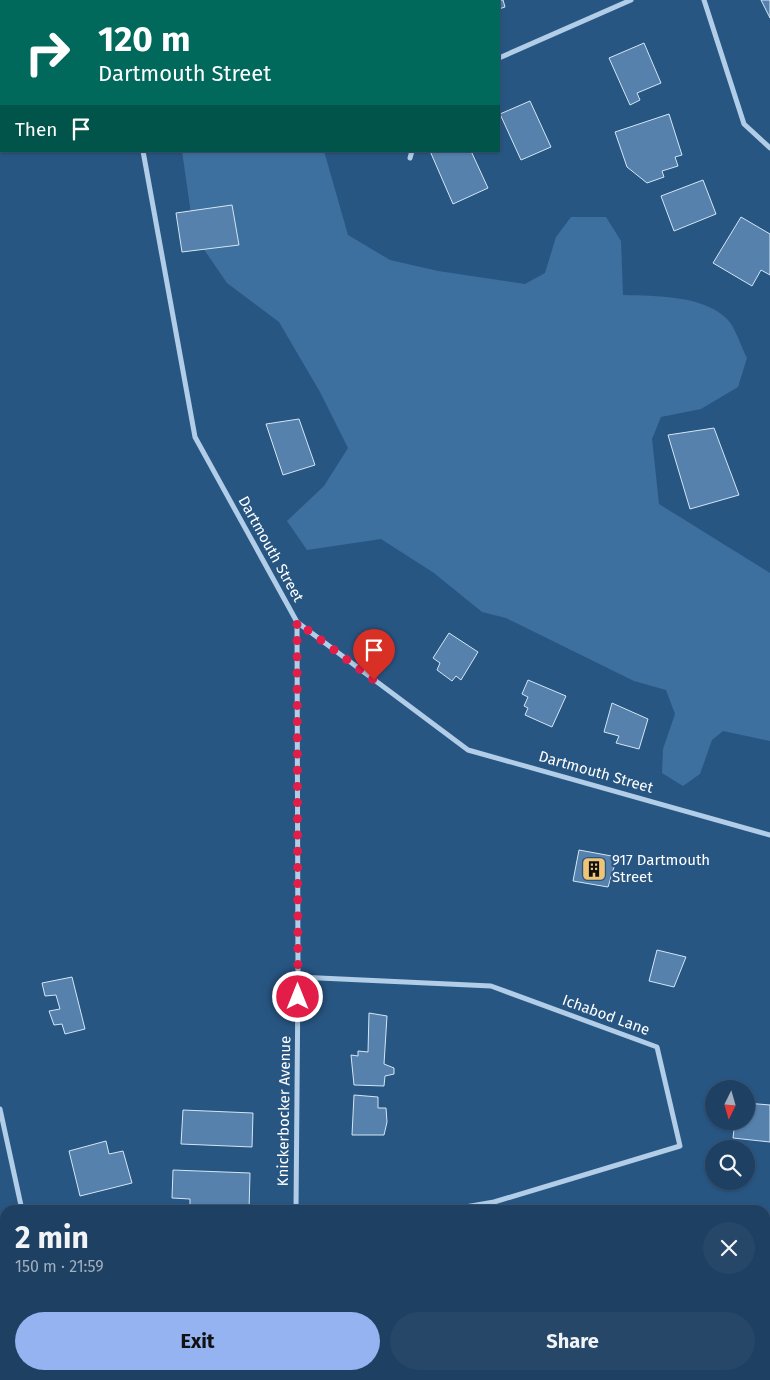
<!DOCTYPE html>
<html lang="en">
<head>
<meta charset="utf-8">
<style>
	:root { --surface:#1e4062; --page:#264768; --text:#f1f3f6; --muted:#a1afbe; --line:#3c5977; --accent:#95b2f1 }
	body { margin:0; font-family:"Fira Sans",sans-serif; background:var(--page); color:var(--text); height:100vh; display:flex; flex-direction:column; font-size:19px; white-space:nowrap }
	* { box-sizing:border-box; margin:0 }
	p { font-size:16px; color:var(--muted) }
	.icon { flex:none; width:28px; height:28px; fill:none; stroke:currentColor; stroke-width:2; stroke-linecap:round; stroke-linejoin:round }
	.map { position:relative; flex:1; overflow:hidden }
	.sheet { position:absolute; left:0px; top:1205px; width:770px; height:175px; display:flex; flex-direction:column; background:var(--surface); border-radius:15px 15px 0 0; box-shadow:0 1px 4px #0004,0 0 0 1px var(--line) }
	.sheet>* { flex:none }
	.top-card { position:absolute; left:0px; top:0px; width:500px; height:152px; box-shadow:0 1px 4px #0004,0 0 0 1px var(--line); background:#00695c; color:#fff; overflow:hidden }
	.needle { width:32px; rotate:185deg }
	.fabs { position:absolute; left:705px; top:1080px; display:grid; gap:10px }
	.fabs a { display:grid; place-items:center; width:50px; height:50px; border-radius:50%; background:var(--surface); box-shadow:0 1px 4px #0004,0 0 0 1px var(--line); font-size:25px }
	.pin { position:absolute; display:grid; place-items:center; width:42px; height:42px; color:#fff; margin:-51px -21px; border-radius:50% 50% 50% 0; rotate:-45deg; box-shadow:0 0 5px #0007 }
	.pin .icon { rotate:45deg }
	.me { position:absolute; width:55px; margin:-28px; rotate:0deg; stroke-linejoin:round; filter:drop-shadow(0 0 4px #0008) }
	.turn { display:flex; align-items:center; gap:18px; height:105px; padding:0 15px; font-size:22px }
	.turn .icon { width:65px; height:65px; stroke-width:2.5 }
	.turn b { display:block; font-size:35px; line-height:42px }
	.then { display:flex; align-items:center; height:48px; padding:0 15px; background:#0003; gap:10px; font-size:19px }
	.round { display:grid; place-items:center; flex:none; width:52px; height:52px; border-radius:26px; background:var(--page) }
	.overview { display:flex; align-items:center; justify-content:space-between; height:85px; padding:0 15px }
	h1 { font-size:30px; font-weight:700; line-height:38px }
	.button { display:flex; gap:10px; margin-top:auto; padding:10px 15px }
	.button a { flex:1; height:58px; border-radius:30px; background:var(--accent); color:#111; font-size:20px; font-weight:700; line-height:58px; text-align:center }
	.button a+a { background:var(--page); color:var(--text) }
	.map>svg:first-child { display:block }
	.green { fill:#3d709f }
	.building { fill:#5581ac; stroke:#d4e6f5 }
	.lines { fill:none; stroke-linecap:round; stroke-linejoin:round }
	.street { stroke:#b1cde7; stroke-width:5 }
	.route { stroke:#e11d48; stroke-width:9; stroke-dasharray:0 16.2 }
	.labels { text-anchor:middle; stroke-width:4.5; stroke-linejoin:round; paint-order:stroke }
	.street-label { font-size:15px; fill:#fff; stroke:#285683 }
	.poi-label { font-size:15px; fill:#fff; stroke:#285683; text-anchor:start }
</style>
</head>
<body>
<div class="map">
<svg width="770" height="1380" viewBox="0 0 770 1380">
	<rect width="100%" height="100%" fill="#285683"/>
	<path class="green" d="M 182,151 L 324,151 L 348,235 L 390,260 L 438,271 L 525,284 L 545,273 L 556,237 L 571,217 L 606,217 L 621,241 L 623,295 C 655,296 703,295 727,319 C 736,328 741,347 747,358 L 738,387 L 701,409 L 661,417 L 652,439 L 659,504 L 770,573 L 770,741 L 723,731 L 712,740 L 700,774 L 683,786 L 662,773 L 663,749 L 675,714 L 666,690 L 634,681 L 506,618 L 482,612 L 434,573 L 381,539 L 307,550 L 287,521 L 324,486 L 348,448 L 320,392 L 279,322 L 227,283 L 194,235 Z"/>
	<path class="building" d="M 397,0 L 455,0 L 397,1 Z
		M 465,0 L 503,0 L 505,7 L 499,9 L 499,1 Z
		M 761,0 L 770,0 L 770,18 Z
		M 644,43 L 661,83 L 637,93 L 640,100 L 630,105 L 609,58 Z
		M 530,101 L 551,147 L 521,160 L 500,114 Z
		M 669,114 L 682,155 L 675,157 L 678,166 L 662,171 L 664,177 L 647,183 L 627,167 L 615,132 Z
		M 430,151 L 471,151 L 488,188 L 453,204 Z
		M 703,180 L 716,214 L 674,231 L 661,196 Z
		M 232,205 L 239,245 L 182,252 L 176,213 Z
		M 741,217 L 770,234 L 770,275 L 761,270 L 752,286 L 713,263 Z
		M 299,419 L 315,465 L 283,475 L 266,424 Z
		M 714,428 L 739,495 L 690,509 L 668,435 Z
		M 449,633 L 478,652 L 461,680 L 456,676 L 452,681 L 437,670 L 440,663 L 433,658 Z
		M 528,680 L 566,696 L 552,727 L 525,715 L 528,708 L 524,706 L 528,697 L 522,694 Z
		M 612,703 L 648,719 L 639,749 L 616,743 L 619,736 L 604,732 Z
		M 579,850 L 617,857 L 608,887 L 573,881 Z
		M 657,950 L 686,957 L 674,987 L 649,981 Z
		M 72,977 L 85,1029 L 65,1034 L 62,1024 L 54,1025 L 49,1011 L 60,1009 L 56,995 L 45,996 L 42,983 Z
		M 369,1013 L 387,1016 L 384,1064 L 394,1068 L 394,1074 L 385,1076 L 384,1086 L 354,1085 L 351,1055 L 358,1056 L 358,1051 L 368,1052 Z
		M 354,1095 L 378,1097 L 378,1108 L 386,1108 L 387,1122 L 384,1135 L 352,1135 Z
		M 746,1103 L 770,1105 L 770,1142 L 733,1138 L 735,1121 L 746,1121 Z
		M 183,1110 L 253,1113 L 252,1147 L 181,1144 Z
		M 106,1141 L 109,1154 L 123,1151 L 132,1183 L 80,1196 L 69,1151 Z
		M 173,1170 L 250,1173 L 249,1210 L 190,1210 L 190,1199 L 172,1198 Z"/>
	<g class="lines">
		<path class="street" d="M 126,0 L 126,1
			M 704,0 L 744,124 L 770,148
			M 499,58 L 631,0
			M 143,151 L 195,437 L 297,622 L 468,750 L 770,835
			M 410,158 L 412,151
			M 298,977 L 491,986 L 657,1047 L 680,1146 L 494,1202 L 448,1210
			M 0,1109 L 22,1210
			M 296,1210 L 298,977 L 297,622
			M 51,1375 L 51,1380
			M 285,1380 L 285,1375"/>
	</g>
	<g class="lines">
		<path class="route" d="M 298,997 L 297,622 L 374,680"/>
	</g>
	<defs>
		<symbol id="building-square" viewBox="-11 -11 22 22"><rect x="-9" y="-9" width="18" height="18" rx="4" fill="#eec477" stroke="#285683"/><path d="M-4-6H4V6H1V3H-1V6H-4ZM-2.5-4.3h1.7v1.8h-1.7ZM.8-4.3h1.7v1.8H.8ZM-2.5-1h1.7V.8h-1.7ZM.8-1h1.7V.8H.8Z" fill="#111"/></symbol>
	</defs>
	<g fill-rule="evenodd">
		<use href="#building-square" x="580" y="855" width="28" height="28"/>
	</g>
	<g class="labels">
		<g class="street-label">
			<text transform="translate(271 549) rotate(61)" y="5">Dartmouth Street</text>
			<text transform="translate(596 772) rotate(16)" y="5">Dartmouth Street</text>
			<text transform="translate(606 1015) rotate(20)" y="5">Ichabod Lane</text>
			<text transform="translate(284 1111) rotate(-89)" y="5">Knickerbocker Avenue</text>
		</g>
		<g class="poi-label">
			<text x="612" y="865">917 Dartmouth<tspan x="612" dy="17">Street</tspan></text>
		</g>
	</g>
</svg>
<div class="fabs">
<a><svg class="needle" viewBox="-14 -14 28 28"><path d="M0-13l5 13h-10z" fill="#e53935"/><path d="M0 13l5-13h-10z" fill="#a1afbe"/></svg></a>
<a><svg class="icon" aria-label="search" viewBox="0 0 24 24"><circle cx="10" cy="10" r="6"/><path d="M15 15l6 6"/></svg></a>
</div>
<div class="pin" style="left:374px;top:680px;background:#d93025"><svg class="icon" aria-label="arrive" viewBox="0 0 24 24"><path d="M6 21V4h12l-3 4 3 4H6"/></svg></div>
<svg class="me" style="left:298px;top:997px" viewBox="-20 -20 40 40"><circle r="17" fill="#e11d48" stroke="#fff" stroke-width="3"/><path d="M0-11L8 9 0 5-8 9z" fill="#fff"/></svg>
<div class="top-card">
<div class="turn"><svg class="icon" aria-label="right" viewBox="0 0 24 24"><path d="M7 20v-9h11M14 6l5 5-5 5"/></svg><div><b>120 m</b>Dartmouth Street</div></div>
<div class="then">Then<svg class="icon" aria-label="arrive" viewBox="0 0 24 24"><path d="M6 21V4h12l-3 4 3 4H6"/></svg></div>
</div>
<section class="sheet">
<div class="overview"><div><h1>2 min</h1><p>150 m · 21:59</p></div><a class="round"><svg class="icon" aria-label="close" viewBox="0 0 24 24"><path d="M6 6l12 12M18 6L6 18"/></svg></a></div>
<div class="button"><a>Exit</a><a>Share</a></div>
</section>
</div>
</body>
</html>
